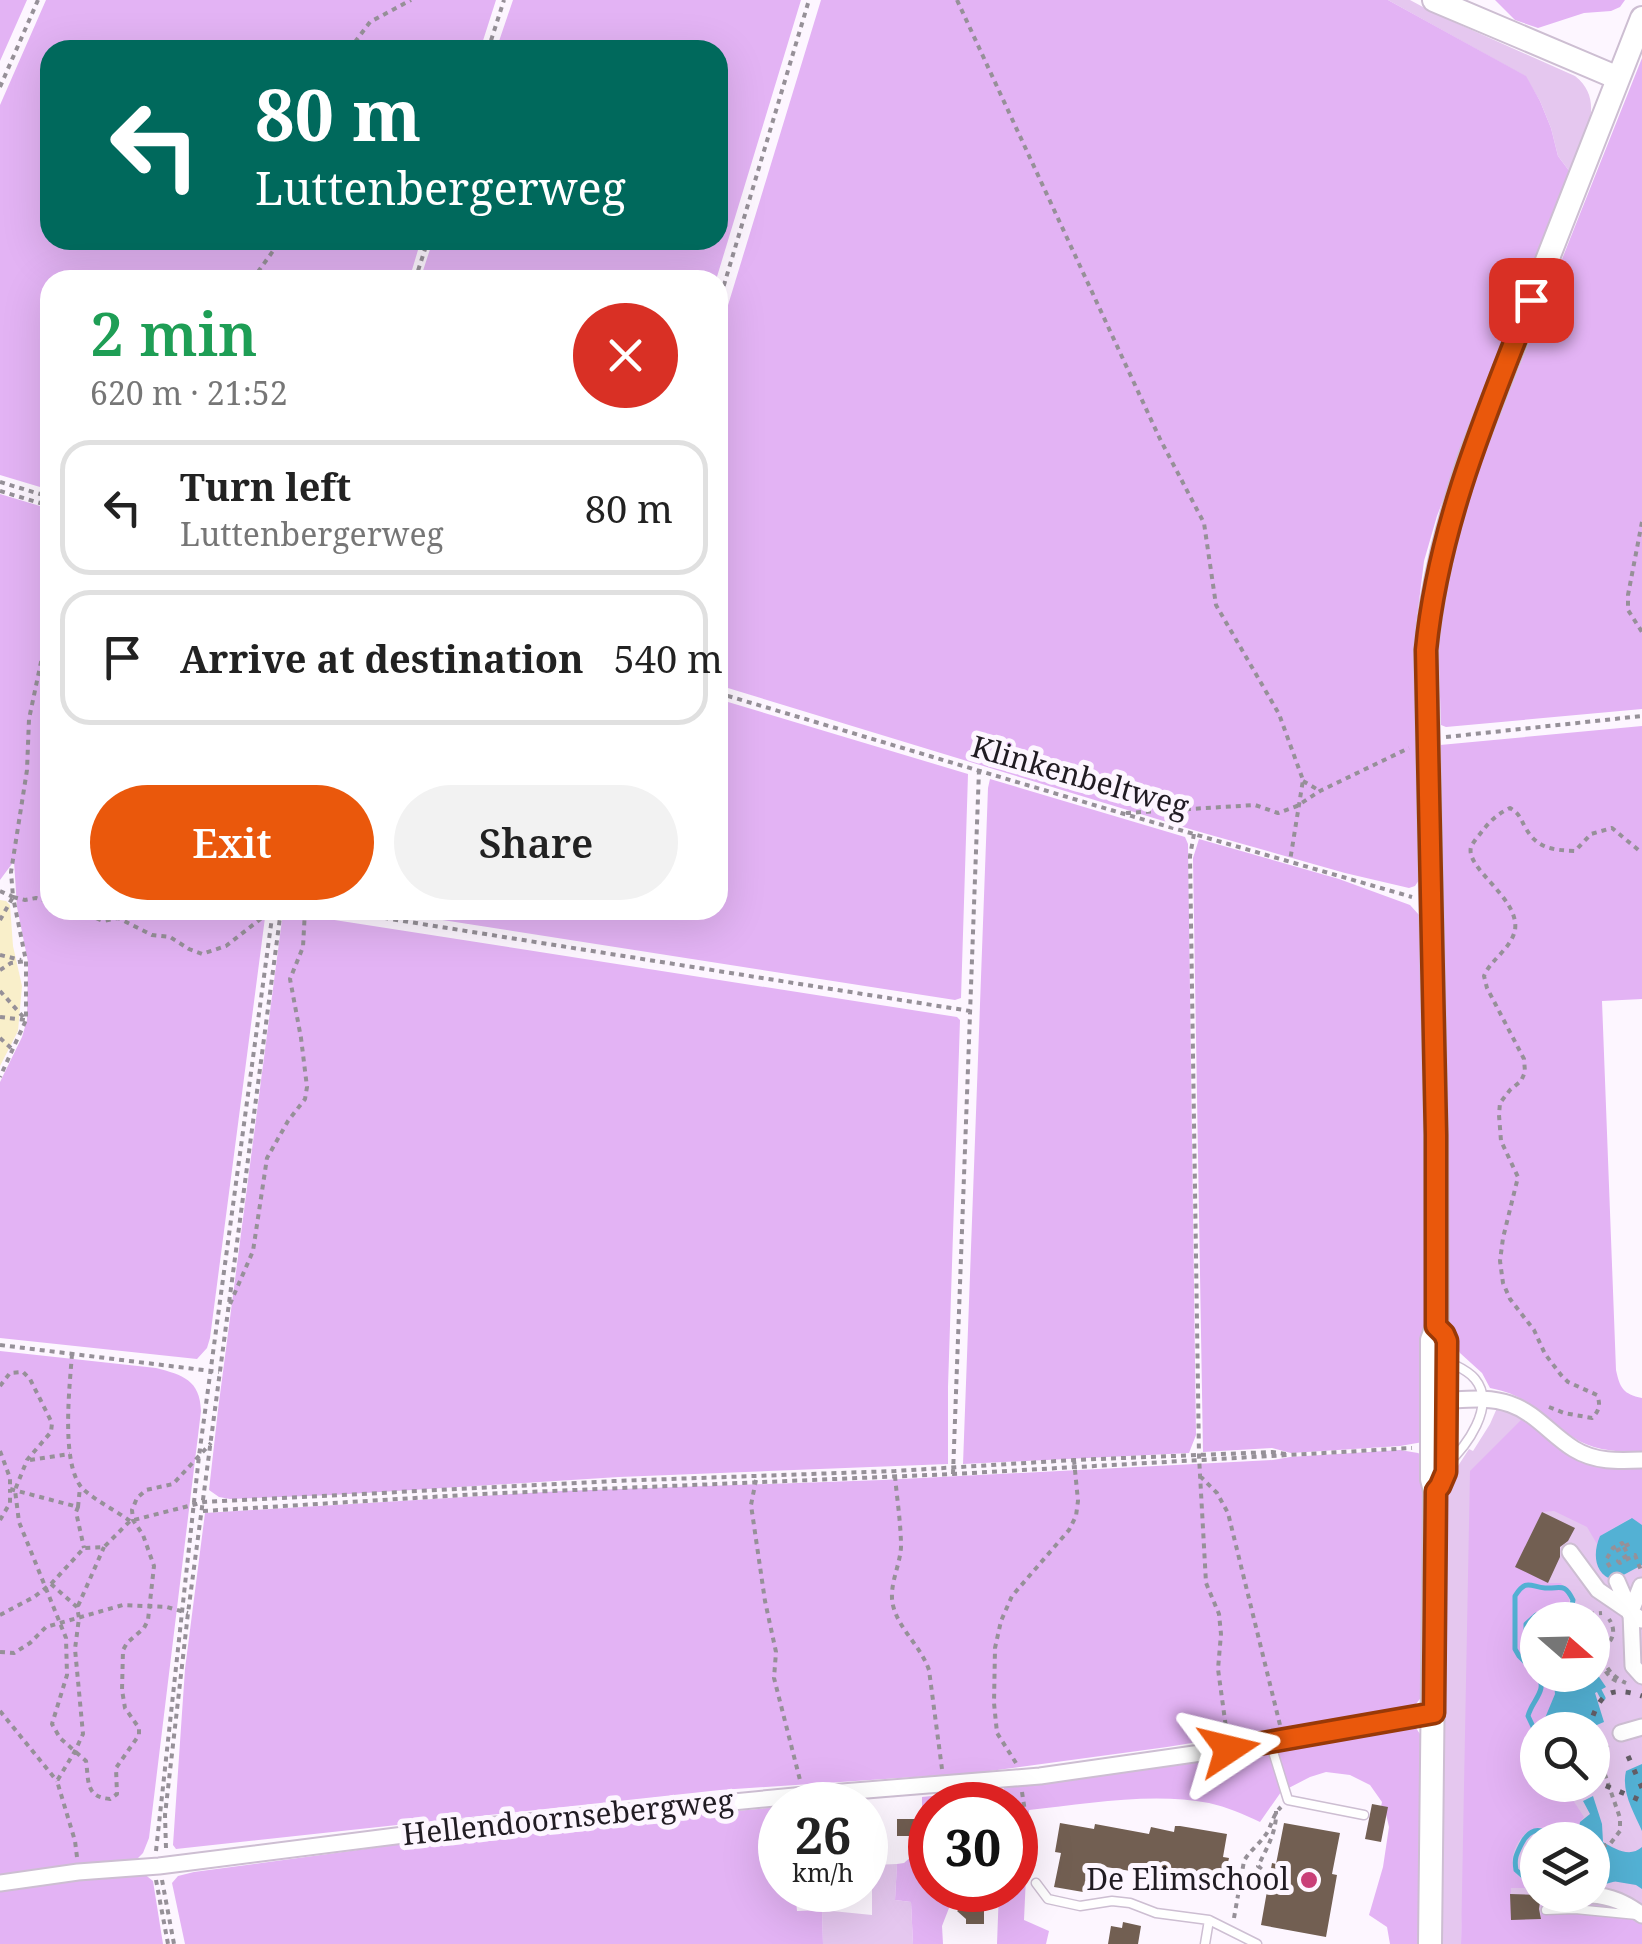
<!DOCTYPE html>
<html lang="en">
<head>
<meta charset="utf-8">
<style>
	:root { --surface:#fff; --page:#f2f2f2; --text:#222; --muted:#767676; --line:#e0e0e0; --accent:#ea580c }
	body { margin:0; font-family:"Noto Serif",serif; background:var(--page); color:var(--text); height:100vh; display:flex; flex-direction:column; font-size:38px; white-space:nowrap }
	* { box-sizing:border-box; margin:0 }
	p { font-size:32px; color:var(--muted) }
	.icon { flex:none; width:55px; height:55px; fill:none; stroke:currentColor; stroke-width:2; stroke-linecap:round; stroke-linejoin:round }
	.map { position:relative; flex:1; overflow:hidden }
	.drawer { position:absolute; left:40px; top:270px; width:688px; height:650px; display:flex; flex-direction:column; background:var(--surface); border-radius:30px; box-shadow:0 10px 40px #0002 }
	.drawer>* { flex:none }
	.banner { position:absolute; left:40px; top:40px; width:688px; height:210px; border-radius:30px; box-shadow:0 10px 40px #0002; background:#00695c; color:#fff; overflow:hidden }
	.needle { width:65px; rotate:110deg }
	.controls { position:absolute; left:1520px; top:1602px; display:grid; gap:20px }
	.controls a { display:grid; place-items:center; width:90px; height:90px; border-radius:50%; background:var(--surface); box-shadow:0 10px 40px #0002; font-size:50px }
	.speed { position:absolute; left:758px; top:1782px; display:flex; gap:20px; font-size:50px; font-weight:700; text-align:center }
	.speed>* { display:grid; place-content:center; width:130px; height:130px; border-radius:50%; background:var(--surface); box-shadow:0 10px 40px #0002; line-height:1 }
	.speed small { font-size:25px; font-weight:400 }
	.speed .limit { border:15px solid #d22; background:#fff; color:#111 }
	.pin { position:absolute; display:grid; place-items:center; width:85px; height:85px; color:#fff; margin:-42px; border-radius:20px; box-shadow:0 5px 15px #0006 }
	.me { position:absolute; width:110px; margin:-55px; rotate:80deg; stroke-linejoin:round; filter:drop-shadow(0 0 8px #0008) }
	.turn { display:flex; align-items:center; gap:35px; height:210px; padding:0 50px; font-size:45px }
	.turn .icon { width:130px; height:130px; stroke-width:2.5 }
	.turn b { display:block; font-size:70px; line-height:85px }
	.round { display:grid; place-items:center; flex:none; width:105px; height:105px; border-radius:52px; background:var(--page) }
	.overview { display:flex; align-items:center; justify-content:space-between; height:170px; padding:0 50px }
	h1 { font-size:60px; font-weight:600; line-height:75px; color:#1e9e55 }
	.cta { display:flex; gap:20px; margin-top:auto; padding:20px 50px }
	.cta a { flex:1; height:115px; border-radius:60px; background:var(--accent); color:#fff; font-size:40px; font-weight:600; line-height:115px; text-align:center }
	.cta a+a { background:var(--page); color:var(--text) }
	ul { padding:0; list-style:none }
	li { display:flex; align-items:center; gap:30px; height:135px; margin:0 20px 15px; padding:0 30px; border:5px solid var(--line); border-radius:30px }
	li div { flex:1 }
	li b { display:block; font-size:38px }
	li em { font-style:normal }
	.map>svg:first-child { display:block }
	.green { fill:#e5c7ef; fill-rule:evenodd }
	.forest { fill:#e3b3f4 }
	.sand { fill:#f9efca }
	.water { fill:#53b1d4 }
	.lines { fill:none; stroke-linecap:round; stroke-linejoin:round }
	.stream { stroke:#53b1d4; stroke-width:5 }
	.building { fill:#725f52 }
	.lane-casing { stroke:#cdbed2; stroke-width:11 }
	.street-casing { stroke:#cdbed2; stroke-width:19 }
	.secondary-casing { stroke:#cdbed2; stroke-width:26 }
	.path { stroke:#969098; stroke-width:4; stroke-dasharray:5 5; stroke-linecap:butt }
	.lane { stroke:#fff; stroke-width:8 }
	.street { stroke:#fff; stroke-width:15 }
	.secondary { stroke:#fff; stroke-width:22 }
	.rail { stroke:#645e66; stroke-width:5; stroke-dasharray:5 10; stroke-linecap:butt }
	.route-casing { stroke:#983908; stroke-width:25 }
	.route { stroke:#ea580c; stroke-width:18 }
	.poi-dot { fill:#c93f78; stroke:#fdf6ff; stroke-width:4 }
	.labels { text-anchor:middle; stroke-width:10; stroke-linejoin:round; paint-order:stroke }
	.street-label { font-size:30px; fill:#211c23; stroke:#fdf6ff }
	.poi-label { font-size:30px; fill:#211c23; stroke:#fdf6ff; text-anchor:end }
</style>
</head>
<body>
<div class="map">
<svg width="1642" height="1944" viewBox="0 0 1642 1944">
	<rect width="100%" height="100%" fill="#fdf6ff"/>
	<path class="green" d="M 1388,0 L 1410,0 L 1436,14 L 1575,76 C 1608,102 1582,141 1570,172 L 1558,156 L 1551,128 L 1540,101 L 1525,76 Z
		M 1497,1408 L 1524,1417 L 1466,1801 L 1461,1944 L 1440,1944 L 1445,1497 L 1456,1469 L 1469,1449 L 1473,1451 L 1490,1424 Z
		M 1642,1478 L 1642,1936 L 1482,1927 L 1497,1487 ZM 1538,1620 L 1592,1620 L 1592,1675 L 1538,1675 ZM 1538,1730 L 1592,1730 L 1592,1785 L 1538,1785 ZM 1538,1840 L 1592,1840 L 1592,1895 L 1538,1895 Z
		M 897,1864 L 895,1900 L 911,1902 L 913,1944 L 823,1944 L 822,1910 L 872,1915 L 872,1865 Z"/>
	<path class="forest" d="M 0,0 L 27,0 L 0,61 Z
		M 46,0 L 496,0 L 480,50 L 50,50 L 50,240 L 421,240 L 409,280 L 50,280 L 50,490 L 0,475 L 0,105 Z
		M 513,0 L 801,0 L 716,280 L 420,280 L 433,240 L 718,240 L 718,50 L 496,50 Z
		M 821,0 L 1388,0 L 1526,76 L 1540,101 L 1551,128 L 1558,156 L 1570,172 L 1437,516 L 1424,561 L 1415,634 L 1419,880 L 1415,886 L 1409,888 L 1345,873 L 1193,830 L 718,685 L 718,338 Z
		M 1495,0 L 1625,0 L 1620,7 L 1611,11 L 1584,13 L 1538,28 L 1515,20 Z
		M 1642,58 L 1642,709 L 1446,727 L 1441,725 L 1438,638 L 1446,585 L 1457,536 L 1486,450 Z
		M 0,494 L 50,509 L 50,910 L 266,910 L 210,1338 L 207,1348 L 197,1359 L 0,1338 L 0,1082 L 22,1037 L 27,1020 L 28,962 L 17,907 L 14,861 L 0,880 Z
		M 718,699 L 968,774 L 961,998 L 955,1000 L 378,910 L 718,910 Z
		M 1642,726 L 1642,999 L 1602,1001 L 1616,1370 C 1620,1388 1623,1394 1642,1398 L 1642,1452 C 1621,1452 1598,1451 1579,1441 C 1544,1421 1534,1396 1490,1388 L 1482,1373 L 1460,1353 L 1449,1332 L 1436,752 L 1440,745 Z
		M 990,779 L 1185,837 L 1188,844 L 1196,1435 L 1189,1453 L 963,1464 L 988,788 Z
		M 1199,839 L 1339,879 L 1410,905 L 1420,916 C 1428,1091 1427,1267 1423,1442 L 1400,1446 L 1291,1453 L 1272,1448 L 1203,1452 L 1193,858 Z
		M 283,912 L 957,1017 L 960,1020 L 948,1387 L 948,1464 L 619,1477 L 333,1495 L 230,1499 L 219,1497 L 209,1490 L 218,1410 Z
		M 0,1351 L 156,1368 C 183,1375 200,1380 201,1411 L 149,1838 L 143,1853 L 134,1862 L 0,1875 Z
		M 1524,1417 L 1564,1449 L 1642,1465 L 1642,1525 L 1631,1518 L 1600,1536 L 1597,1544 L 1587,1527 L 1554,1511 L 1542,1512 L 1516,1566 L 1548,1583 L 1561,1583 L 1569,1599 L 1569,1620 L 1538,1620 L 1538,1675 L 1553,1675 L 1555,1694 L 1544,1726 L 1533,1735 L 1525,1748 L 1529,1757 L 1534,1759 L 1537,1757 L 1538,1785 L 1563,1785 L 1584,1817 L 1580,1822 L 1578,1832 L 1582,1839 C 1565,1841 1552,1825 1536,1828 C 1515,1831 1495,1882 1537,1881 L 1537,1888 L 1511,1888 L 1511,1919 L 1541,1919 L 1541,1903 L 1606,1904 L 1618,1909 L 1642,1924 L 1642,1944 L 1461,1944 L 1470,1471 Z
		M 1400,1450 L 1418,1453 L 1425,1457 L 1423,1695 L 1416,1704 L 1407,1708 L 1167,1747 L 975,1773 L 720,1790 L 176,1849 L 173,1845 L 185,1669 L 205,1513 L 562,1491 L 882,1480 L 1273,1460 L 1290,1457 Z
		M 1404,1722 L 1416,1728 L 1422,1737 L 1421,1944 L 1390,1944 L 1387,1927 L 1369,1915 L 1383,1867 L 1389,1827 L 1386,1814 L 1381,1807 L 1382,1802 L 1370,1785 L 1350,1775 L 1326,1772 L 1310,1777 L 1281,1792 L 1260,1822 C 1243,1814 1227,1807 1209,1803 C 1152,1792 1085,1804 1029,1810 L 1024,1920 L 1049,1931 L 1046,1944 L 997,1944 L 999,1890 L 1015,1890 L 1015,1805 L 1003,1805 L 1004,1788 C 1138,1771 1272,1753 1404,1722 Z
		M 961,1793 L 961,1805 L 930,1805 L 930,1890 L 956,1890 L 942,1926 L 943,1944 L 913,1944 L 911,1902 L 895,1900 L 897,1864 L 904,1863 L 922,1847 L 922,1797 Z
		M 780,1807 L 780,1890 L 795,1890 L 797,1911 L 822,1910 L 823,1944 L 185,1944 L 172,1883 L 178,1876 L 194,1872 L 483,1833 Z
		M 143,1873 L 153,1881 L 163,1944 L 0,1944 L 0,1887 Z"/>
	<path class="sand" d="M 0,900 L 6,901 L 10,905 L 13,946 L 22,986 L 18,1031 L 0,1066 Z"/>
	<path class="water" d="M 1632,1518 L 1642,1525 L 1642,1565 L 1614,1580 C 1593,1574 1593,1552 1600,1536 Z
		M 1593,1668 L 1606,1687 L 1595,1693 L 1604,1722 L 1585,1730 L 1540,1730 L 1555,1694 L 1553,1675 L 1592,1675 Z
		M 1642,1764 L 1642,1831 C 1634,1812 1621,1792 1626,1771 Z
		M 1593,1796 L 1602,1824 L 1603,1842 C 1615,1849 1630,1858 1642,1847 L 1642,1889 L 1636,1885 L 1606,1880 L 1598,1872 L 1592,1840 L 1583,1840 L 1578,1832 L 1580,1822 L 1590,1814 L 1583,1801 Z"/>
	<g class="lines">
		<path class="stream" d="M 1538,1648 L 1526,1637 L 1526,1624 L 1536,1615 L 1559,1620 L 1570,1614 L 1573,1600 C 1564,1582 1561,1589 1545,1588 C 1529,1586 1526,1579 1515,1596 L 1515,1649 L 1519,1656 L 1538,1675
			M 1591,1675 L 1603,1698
			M 1536,1733 L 1528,1716 C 1532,1700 1548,1691 1538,1675
			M 1538,1879 L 1525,1878 L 1516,1870 C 1514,1859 1516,1855 1521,1845 C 1532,1822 1545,1831 1564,1840
			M 1592,1885 L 1614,1879"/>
	</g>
	<path class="building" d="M 1542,1512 L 1575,1528 L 1568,1541 L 1560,1547 L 1560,1557 L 1548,1583 L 1515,1567 Z
		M 1372,1804 L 1388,1807 L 1381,1842 L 1365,1839 Z
		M 897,1819 L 922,1819 L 921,1836 L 897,1836 Z
		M 1060,1823 L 1094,1829 L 1095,1824 L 1149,1834 L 1151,1827 L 1174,1832 L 1175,1826 L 1180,1826 L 1227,1834 L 1223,1857 L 1229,1858 L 1225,1876 L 1208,1873 L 1208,1879 L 1178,1874 L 1175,1891 L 1164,1889 L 1163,1895 L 1145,1891 L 1147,1880 L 1142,1879 L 1143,1873 L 1106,1867 L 1103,1884 L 1085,1881 L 1083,1892 L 1054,1887 L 1061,1853 L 1055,1852 Z
		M 1284,1823 L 1340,1833 L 1332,1874 L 1337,1875 L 1326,1937 L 1261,1925 L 1272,1863 L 1276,1864 Z
		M 966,1893 L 984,1893 L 984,1924 L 966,1924 L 966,1919 L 957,1911 L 966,1904 Z
		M 1510,1894 L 1541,1895 L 1539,1909 L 1541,1919 L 1511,1920 Z
		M 1123,1922 L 1141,1926 L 1138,1944 L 1108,1944 L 1111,1926 L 1122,1928 Z"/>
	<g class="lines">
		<defs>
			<path id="lane" d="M 1446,1465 C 1466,1447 1497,1406 1475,1379 C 1468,1370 1456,1366 1447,1361
				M 1270,1742 L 1288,1800 L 1364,1815
				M 1036,1883 L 1048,1899 L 1080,1906 L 1112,1901 L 1130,1903 L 1156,1913 L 1209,1920 L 1257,1944
				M 1546,1910 L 1575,1909 L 1637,1915
				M 1205,1944 L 1209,1920"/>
			<path id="street" d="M 1433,1401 C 1458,1401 1486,1395 1510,1404 C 1536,1413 1551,1435 1574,1449 C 1595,1462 1618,1461 1642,1460
				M 1570,1552 L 1598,1590 L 1642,1620
				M 1617,1581 L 1631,1613 L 1633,1666 L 1642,1676
				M 1630,1614 L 1641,1586
				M 1621,1733 L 1642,1727
				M 0,1883 L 78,1872 L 159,1866 L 443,1830 L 805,1795 L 1040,1776 L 1229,1749 L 1433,1713
				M 1591,1895 C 1611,1896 1626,1903 1642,1915"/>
			<path id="secondary" d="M 1434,0 L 1618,78
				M 1430,1944 L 1435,1491 L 1432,1479 L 1432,1340 L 1437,1326 L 1436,1135 L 1426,650 C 1432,583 1449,520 1470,457 L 1642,18"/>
		</defs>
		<use href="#lane" class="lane-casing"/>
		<use href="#street" class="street-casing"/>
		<use href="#secondary" class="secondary-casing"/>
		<path class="path" d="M 957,0 L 1160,439 L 1204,523 L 1216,605 L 1279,714 L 1303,780 L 1290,861
			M 349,50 L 370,22 L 411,0
			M 488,50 L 504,0
			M 0,87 L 38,0
			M 252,280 L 281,240
			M 415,280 L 428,240
			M 718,305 L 809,0
			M 0,482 L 50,497
			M 0,491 L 50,506
			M 1642,522 L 1628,595 L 1628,610 L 1642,632
			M 718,693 L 1121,813 L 1412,897
			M 1446,737 L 1642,716
			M 1303,781 L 1320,791
			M 1126,813 L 1255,805 L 1278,813 L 1297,806 L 1320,791 L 1409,748
			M 1194,834 L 1190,856 L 1199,1456 L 1206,1583 L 1219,1614 L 1221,1634 L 1218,1669 L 1227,1735
			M 0,891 L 13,897 L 26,961 L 26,1020 L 0,1077
			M 13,897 L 25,900 L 36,898 L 50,902
			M 78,910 L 103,921 L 118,918 L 152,935 L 170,937 L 189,949 L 202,954 L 226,946 L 272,910
			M 334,910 L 970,1011
			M 0,920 L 13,897 L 11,872 L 27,770 L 29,719 L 45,643 L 45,583 L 50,541
			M 0,955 L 21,960
			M 0,970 L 11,963 L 26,961
			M 0,991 L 26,1020
			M 0,1017 L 26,1020
			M 0,1038 L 11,1048
			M 230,1304 L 253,1251 L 267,1158 L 288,1121 L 305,1099 L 307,1087 L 301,1038 L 290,979 L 303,947 L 305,910
			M 0,1345 L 219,1372
			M 72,1354 C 70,1384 60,1466 83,1489 C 96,1501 115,1510 130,1521
			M 0,1386 L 10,1373 L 23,1372 L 30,1379 L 52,1423 L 51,1432 L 27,1460 L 15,1490 L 19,1522 L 66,1638 L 67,1675 L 52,1724 L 60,1738 L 86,1761 C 89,1781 85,1797 110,1799 L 117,1794 L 116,1768 L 139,1735 L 139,1728 L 125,1708 L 122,1690 L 123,1650 L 127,1643 L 144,1628 L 148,1620 L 154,1566 L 143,1535 L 133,1520 L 132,1510 L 137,1498 L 146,1490 L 173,1484 L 211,1443
			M 1549,1407 L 1564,1413 L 1592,1418 C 1599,1411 1601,1405 1597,1395 L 1568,1382 L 1561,1375 L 1545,1354 L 1534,1330 L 1510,1299 L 1503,1283 L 1500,1261 L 1503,1238 L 1518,1177 L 1501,1141 L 1499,1115 L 1500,1103 L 1510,1090 L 1521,1081 L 1525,1072 L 1524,1059 L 1487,988 L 1484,976 C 1491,959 1511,949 1515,930 C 1520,898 1465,869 1471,847 C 1472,844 1478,836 1480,834 C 1489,822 1497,814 1510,808 C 1520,814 1520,818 1525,827 C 1537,849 1553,850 1575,851 L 1591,834 L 1612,828 L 1642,853
			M 0,1451 L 10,1478 L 10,1489 L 78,1507 L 76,1512 L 84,1548
			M 30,1460 L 70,1454
			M 953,1474 L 979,770
			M 895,1476 C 897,1499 901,1524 901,1547 C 900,1567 887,1588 894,1609 C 901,1631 921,1647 929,1670 L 942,1769
			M 1200,1476 L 1217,1493 L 1228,1513 L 1280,1725
			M 756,1480 L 751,1505 L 765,1601 L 776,1652 L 774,1678 L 800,1780
			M 78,1507 L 80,1487
			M 203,1511 L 480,1494 L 953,1474 L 1412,1448
			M 0,1520 L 10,1503 L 10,1489
			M 1624,1547 L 1628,1555 L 1618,1561 L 1620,1563 L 1635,1555 L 1642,1573
			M 1616,1551 L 1631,1543
			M 1610,1567 L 1606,1560 L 1613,1548 L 1622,1543 L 1624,1547
			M 51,1584 L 77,1607 L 79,1618 L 75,1649 L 83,1734 L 75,1751 L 57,1781 L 75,1841 L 77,1857
			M 78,1606 L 104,1547
			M 0,1615 L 34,1597 L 51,1584 L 84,1548 L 104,1547 L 130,1521 L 204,1502 L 614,1481 L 895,1471 L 1074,1460 L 1272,1452 L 1286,1454
			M 1581,1620 L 1589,1614 L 1602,1613
			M 1592,1648 C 1610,1649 1619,1634 1609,1619
			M 1603,1649 C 1600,1663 1613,1678 1626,1683
			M 0,1652 L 14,1653 L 30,1643 L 46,1627 L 123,1605 L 167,1607 L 188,1613
			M 1602,1662 C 1603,1670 1612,1682 1621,1682
			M 0,1711 L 57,1781
			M 1016,1763 L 997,1733 L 994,1703 L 995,1648 L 1001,1621 L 1012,1596 L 1069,1530 L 1076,1516 L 1078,1501 L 1074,1460
			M 1022,1792 L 1034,1871
			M 166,1848 L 165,1815 L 188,1613 L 281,910
			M 1592,1849 L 1610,1844 L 1620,1831 L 1620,1818 L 1601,1763 L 1609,1741
			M 156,1851 L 199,1456 L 273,910
			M 1538,1852 L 1528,1852 L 1528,1855 L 1538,1855
			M 1528,1861 L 1528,1858 L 1538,1858
			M 1538,1864 L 1528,1864 L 1528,1867 L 1538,1867
			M 1269,1876 L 1258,1866 C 1267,1848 1277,1831 1276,1811
			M 156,1880 L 168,1944
			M 162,1880 L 174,1944
			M 1234,1918 L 1244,1861 C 1250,1850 1262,1842 1268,1831 C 1273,1821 1273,1815 1281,1807"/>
		<use href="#lane" class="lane"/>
		<use href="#street" class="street"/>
		<use href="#secondary" class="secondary"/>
		<path class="rail" d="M 1588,1730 C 1599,1697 1605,1684 1642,1696
			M 1536,1733 L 1538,1737
			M 1628,1756 L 1642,1788
			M 1592,1780 L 1642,1801"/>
	</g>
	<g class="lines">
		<defs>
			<path id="route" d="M 1229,1749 L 1434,1713 L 1436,1491 L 1440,1486 L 1446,1472 L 1447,1341 L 1444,1334 L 1436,1326 L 1436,1135 L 1426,650 C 1438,527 1486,414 1531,300"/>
		</defs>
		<use href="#route" class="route-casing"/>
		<use href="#route" class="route"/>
	</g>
	<circle class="poi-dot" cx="1309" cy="1880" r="10"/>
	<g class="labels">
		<g class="street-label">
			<text transform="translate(1080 777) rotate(16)" y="10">Klinkenbeltweg</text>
			<text transform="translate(568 1818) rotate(-6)" y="10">Hellendoornsebergweg</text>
		</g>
		<g class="poi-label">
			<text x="1289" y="1890">De Elimschool</text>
		</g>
	</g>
</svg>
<div class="controls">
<a><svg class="needle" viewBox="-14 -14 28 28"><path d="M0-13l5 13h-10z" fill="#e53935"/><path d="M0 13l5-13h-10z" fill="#767676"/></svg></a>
<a><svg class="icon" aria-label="search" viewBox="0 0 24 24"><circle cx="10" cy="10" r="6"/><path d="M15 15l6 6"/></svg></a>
<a><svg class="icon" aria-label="layers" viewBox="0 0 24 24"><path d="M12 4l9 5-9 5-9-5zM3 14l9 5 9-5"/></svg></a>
</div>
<div class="speed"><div>26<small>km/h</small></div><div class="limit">30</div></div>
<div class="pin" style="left:1531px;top:300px;background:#d93025"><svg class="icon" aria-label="arrive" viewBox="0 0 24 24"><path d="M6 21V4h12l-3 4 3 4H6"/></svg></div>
<svg class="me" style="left:1229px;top:1749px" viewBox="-20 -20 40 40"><path d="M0-17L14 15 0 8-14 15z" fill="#ea580c" stroke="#fff" stroke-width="4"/></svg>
<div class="banner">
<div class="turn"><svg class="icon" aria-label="left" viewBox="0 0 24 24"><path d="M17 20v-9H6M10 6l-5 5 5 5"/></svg><div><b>80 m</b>Luttenbergerweg</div></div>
</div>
<section class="drawer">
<div class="overview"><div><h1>2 min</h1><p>620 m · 21:52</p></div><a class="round" style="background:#d93025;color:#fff"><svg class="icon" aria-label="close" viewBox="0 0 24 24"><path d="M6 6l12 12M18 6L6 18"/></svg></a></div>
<ul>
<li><svg class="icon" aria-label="left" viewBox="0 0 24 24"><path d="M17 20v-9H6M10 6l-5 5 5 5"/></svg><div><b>Turn left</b><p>Luttenbergerweg</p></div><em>80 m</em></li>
<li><svg class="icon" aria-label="arrive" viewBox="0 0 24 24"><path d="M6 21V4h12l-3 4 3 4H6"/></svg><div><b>Arrive at destination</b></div><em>540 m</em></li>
</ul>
<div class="cta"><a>Exit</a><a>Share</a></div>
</section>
</div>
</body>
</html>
